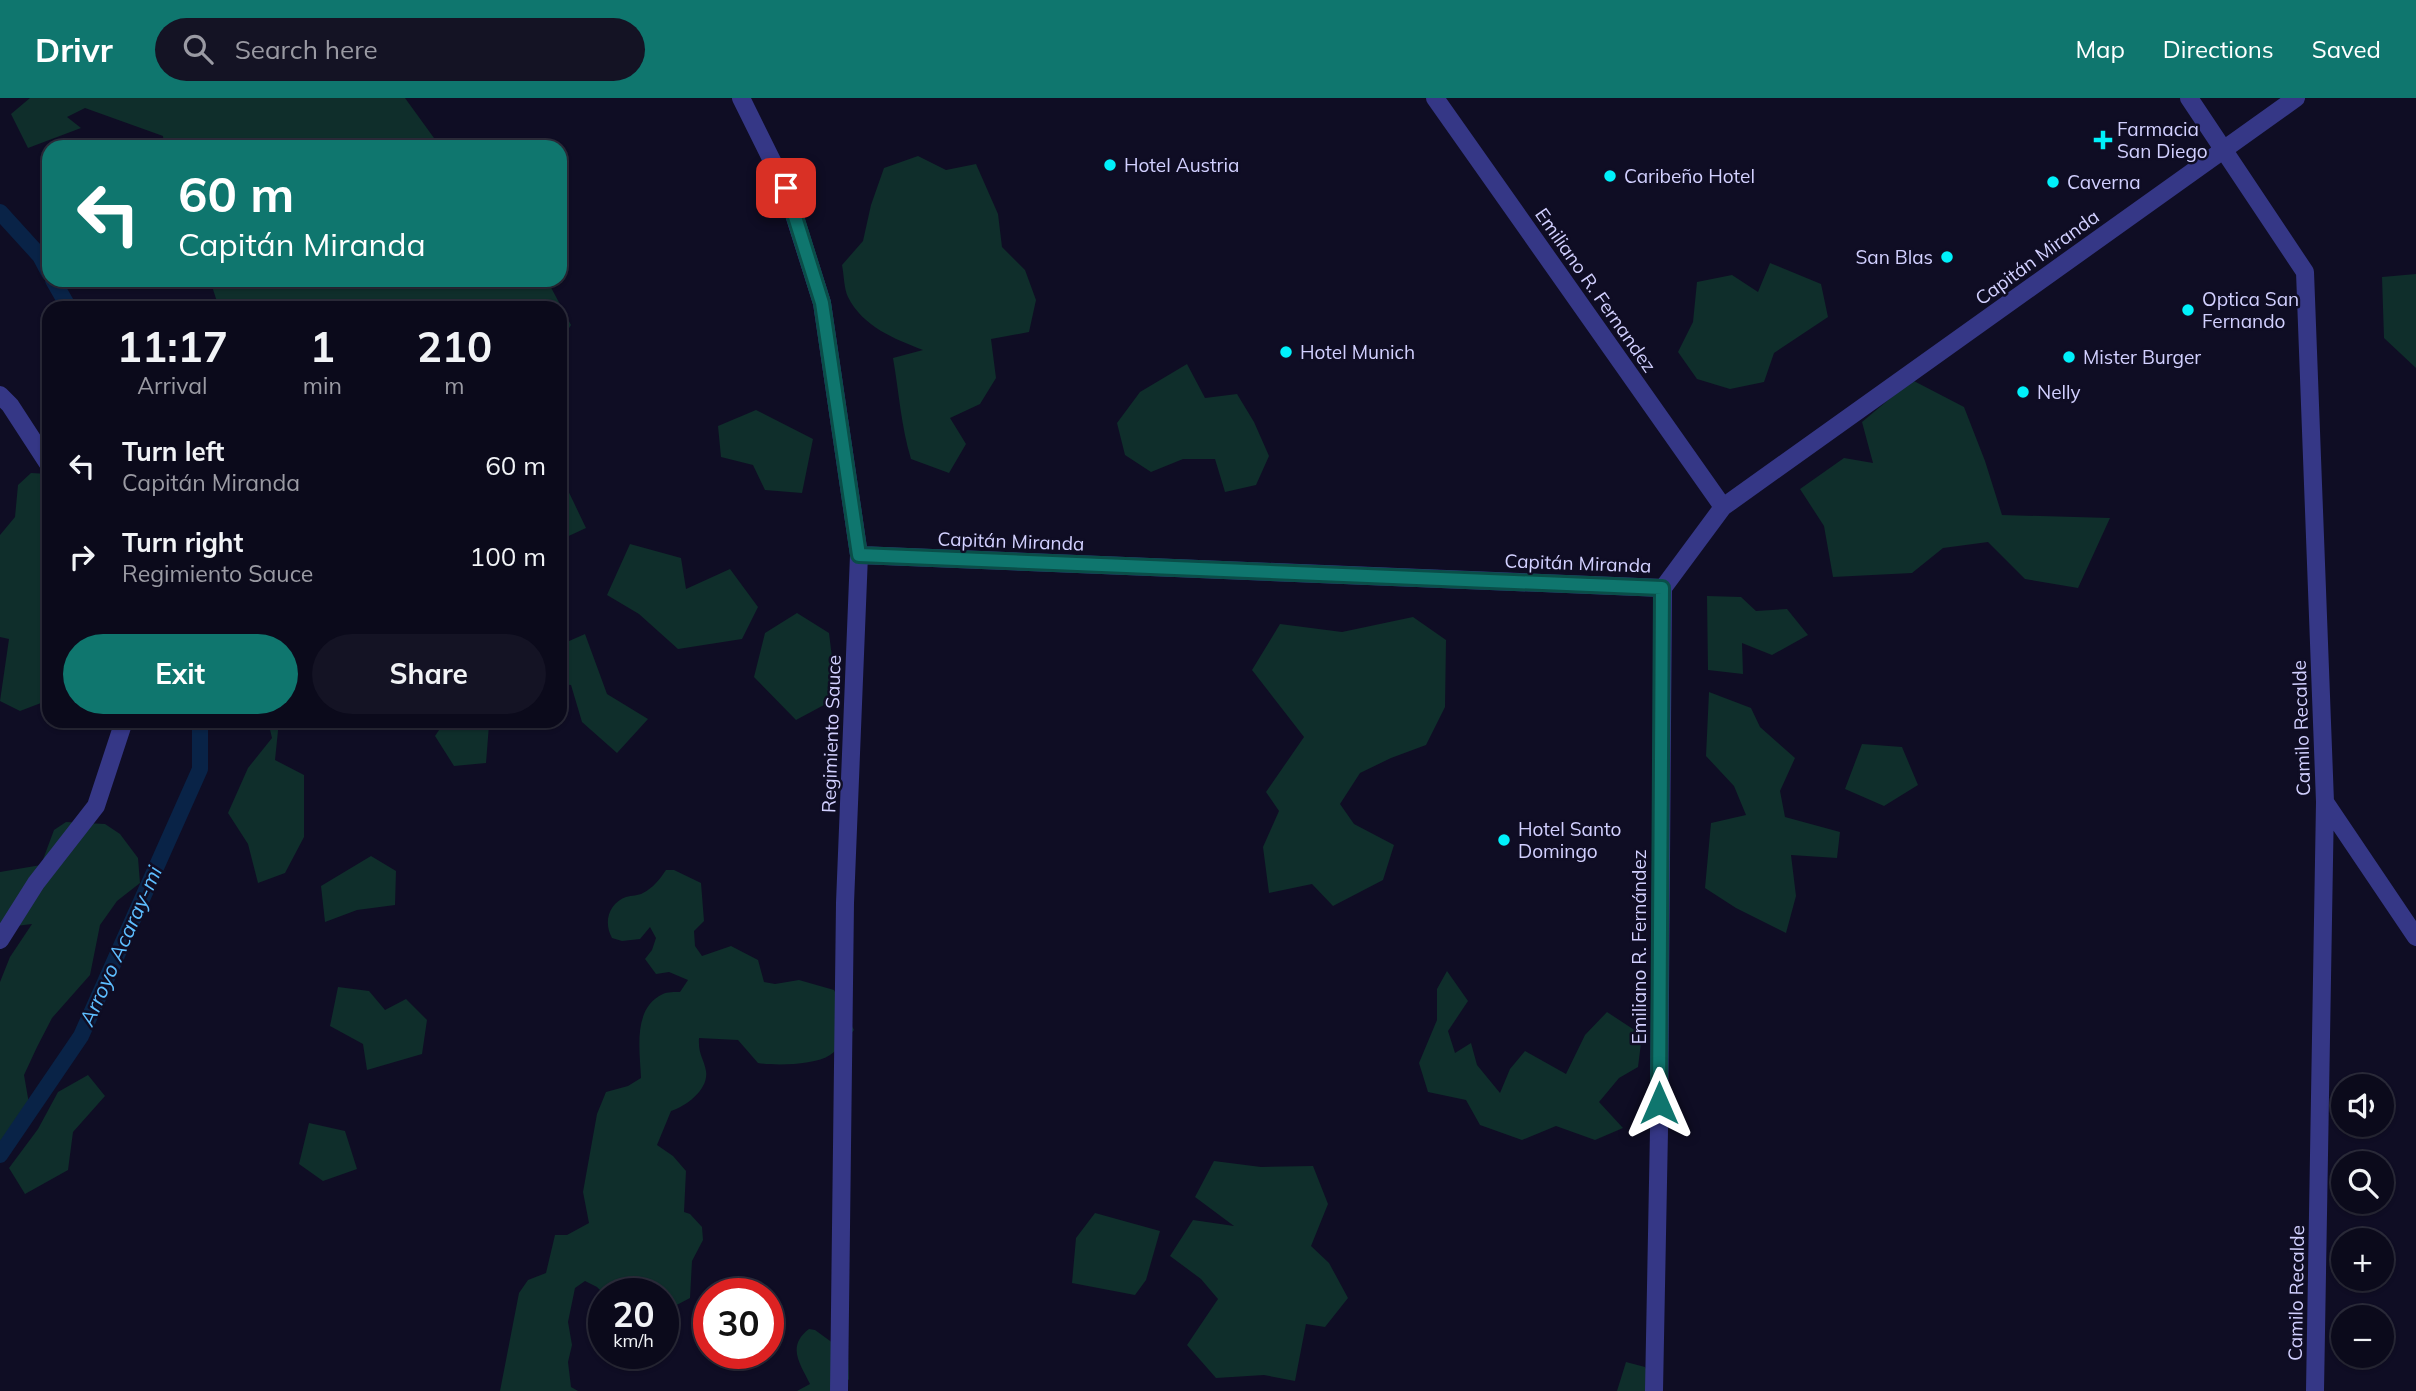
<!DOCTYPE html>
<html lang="en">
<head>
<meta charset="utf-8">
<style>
	:root { --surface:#0b0a1b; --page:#141324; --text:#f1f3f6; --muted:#9a9aa3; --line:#2b2b3a; --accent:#0f766e }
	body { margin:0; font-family:Mulish,sans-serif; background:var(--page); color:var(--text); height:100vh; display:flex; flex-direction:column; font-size:26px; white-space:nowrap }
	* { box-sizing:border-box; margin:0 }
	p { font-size:23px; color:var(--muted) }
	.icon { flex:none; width:38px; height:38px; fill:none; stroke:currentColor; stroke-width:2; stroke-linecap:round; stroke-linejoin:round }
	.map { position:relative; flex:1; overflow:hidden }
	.panel { position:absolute; left:42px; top:203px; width:525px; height:427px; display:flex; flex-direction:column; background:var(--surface); border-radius:21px; box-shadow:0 2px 5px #0004,0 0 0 2px var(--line) }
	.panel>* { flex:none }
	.top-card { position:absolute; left:42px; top:42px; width:525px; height:147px; border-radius:21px; box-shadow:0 2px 5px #0004,0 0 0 2px var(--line); background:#0f766e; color:#fff; overflow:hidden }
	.buttons { position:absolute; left:2331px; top:976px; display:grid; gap:14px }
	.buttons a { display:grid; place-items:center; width:63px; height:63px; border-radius:50%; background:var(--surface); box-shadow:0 2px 5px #0004,0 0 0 2px var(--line); font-size:35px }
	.speed { position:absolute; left:588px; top:1180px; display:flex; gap:14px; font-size:35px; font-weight:700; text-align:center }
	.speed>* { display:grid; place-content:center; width:91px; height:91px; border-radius:50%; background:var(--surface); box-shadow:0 2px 5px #0004,0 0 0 2px var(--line); line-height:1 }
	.speed small { font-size:18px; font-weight:400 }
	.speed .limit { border:10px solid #d22; background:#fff; color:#111 }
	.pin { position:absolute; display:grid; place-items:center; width:60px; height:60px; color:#fff; margin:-30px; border-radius:14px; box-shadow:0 4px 10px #0006 }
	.me { position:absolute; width:77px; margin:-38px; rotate:0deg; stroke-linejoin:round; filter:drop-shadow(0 0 5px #0008) }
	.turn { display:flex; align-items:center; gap:24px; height:147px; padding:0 21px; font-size:32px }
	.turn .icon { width:91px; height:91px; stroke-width:2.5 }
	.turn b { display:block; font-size:49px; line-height:60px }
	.eta { display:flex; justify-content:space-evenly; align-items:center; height:119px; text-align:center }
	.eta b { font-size:42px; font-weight:700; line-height:49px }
	.primary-button { display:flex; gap:14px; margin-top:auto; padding:14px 21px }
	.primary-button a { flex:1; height:80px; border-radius:42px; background:var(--accent); color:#fff; font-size:28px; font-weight:700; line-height:80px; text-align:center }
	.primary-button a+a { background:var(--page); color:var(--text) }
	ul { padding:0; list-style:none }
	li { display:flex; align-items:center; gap:21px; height:91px; padding:0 21px }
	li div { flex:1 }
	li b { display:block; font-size:26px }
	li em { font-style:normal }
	header { display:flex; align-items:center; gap:42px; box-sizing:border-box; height:98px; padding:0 35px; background:var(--accent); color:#fff }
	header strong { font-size:33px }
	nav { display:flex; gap:38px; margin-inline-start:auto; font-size:24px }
	.search { width:490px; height:63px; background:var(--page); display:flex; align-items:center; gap:18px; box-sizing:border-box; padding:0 24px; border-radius:38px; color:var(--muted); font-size:26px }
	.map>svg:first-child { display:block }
	.green { fill:#0f2e2b }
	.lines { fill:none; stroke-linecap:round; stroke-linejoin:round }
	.stream { stroke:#092347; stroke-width:16 }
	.minor { stroke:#353786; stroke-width:18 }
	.route-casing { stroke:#0a4d48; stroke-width:18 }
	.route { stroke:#0f766e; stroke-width:12 }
	.poi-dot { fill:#00f1fb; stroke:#0f0d24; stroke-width:2.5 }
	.labels { text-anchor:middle; stroke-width:5; stroke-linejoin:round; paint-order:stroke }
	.poi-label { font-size:19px; fill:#d2d0ff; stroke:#0f0d24; text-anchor:start }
	.street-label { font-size:19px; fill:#d2d0ff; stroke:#0f0d24 }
	.water-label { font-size:21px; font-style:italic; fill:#5ebeff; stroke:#0f0d24 }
</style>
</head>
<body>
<header>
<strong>Drivr</strong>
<div class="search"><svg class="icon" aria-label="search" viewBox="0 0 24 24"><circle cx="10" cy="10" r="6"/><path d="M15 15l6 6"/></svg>Search here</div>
<nav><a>Map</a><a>Directions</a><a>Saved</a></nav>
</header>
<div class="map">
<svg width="2416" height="1293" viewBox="0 0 2416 1293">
	<rect width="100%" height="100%" fill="#0f0d24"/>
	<path class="green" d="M 30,0 L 405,0 L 434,40 L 410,49 L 164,49 L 163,38 L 85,10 L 67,19 L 81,30 L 28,50 L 11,16 Z
		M 918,58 L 946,72 L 976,66 L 998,116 L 1002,149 L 1025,172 L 1036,202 L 1029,234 L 991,241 L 996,280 L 980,306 L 950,320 L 966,346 L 949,375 L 911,361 C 901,328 899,294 893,260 L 923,252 C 895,241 863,229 848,199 C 844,191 844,177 842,167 L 863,143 L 871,107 L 884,70 Z
		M 1770,165 L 1821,186 L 1828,219 L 1774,255 L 1764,284 L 1730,291 L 1697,281 L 1678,254 L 1693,224 L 1697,184 L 1732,177 L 1758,194 Z
		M 2416,176 L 2416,270 L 2384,240 L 2382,179 Z
		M 210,182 L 547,182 L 571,227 L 560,245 L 560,210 L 219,210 Z
		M 1187,266 L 1205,300 L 1237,296 L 1254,324 L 1269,358 L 1256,387 L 1225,394 L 1215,361 L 1183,361 L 1151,374 L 1125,357 L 1117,325 L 1140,294 Z
		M 1912,282 L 1964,309 L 1985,363 L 2002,417 L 2110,420 L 2078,490 L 2025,481 L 1988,444 L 1943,450 L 1912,475 L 1833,479 L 1824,428 L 1800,391 L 1844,360 L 1873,365 L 1862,324 Z
		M 756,312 L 813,341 L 802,395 L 765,392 L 753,367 L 721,359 L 718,328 Z
		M 31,375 L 49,376 L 49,597 L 41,605 L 20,613 L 0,603 L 9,541 L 0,539 L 0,437 L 15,419 L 18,387 Z
		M 560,380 L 563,382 L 586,430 L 560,442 Z
		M 630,446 L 681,460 L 686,491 L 730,471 L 758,509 L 742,541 L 678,551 L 639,516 L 607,497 Z
		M 1707,498 L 1741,499 L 1756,513 L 1787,511 L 1808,537 L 1772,557 L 1742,545 L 1743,576 L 1708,572 Z
		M 797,515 L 829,535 L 837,600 L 796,622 L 754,579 L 765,535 Z
		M 1413,519 L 1446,542 L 1445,609 L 1426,647 L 1391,660 L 1360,675 L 1340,706 L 1354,726 L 1394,747 L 1383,782 L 1333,808 L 1312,786 L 1269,795 L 1263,749 L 1279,713 L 1266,694 L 1304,639 L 1252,572 L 1280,526 L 1342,534 Z
		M 585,536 L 607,596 L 648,621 L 617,655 L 582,624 L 571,587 L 560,586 L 560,547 Z
		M 1709,594 L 1751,610 L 1760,629 L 1795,660 L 1780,693 L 1785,719 L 1840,734 L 1837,760 L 1791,757 L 1796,798 L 1786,835 L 1736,810 L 1705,790 L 1711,725 L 1746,717 L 1734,688 L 1706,658 Z
		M 268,623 L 279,623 L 275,662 L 304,677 L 304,739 L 285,775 L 258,785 L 248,746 L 228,715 L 248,670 L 272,640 Z
		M 445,623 L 484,623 L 489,627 L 486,665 L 454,668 L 435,638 Z
		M 1862,646 L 1902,649 L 1918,687 L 1884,708 L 1845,691 Z
		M 66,724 L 105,726 L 120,736 L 138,760 L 140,785 L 117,803 L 100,827 L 90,877 L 52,920 L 37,949 L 24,977 L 32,1023 L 7,1057 L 0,1060 L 0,884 L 10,859 L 32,826 L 0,830 L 0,774 L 41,767 L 54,732 Z
		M 371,758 L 396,773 L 395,807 L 357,812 L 325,824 L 321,788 Z
		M 666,772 L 674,772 L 701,785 L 704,823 L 694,833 L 695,848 L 702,858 L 731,848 L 758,862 L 764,884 L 775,886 L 799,882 L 834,892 L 854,932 C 847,940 839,951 830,957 C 815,967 776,968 758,965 L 738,942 L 699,940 C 698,957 704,960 706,973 C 709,991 687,1008 671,1013 L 657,1047 L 673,1058 L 686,1073 L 684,1114 L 690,1116 L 702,1129 L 703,1142 L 692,1163 L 690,1200 L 669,1211 L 663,1211 L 663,1195 L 604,1196 L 597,1189 L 585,1183 L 575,1190 L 568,1224 L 572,1247 L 568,1264 L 571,1289 L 578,1293 L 500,1293 L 519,1195 L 528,1182 L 546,1175 L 555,1137 L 567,1137 L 589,1125 L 583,1094 L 597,1016 L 606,994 L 628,988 L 641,980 C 640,953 632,910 663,896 C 667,894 675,894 680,894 L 688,882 L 669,874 L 656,876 L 645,861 L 652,852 L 656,840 L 650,829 L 640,841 L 622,843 L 612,840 C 603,824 609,805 626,799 C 632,797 638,798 643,795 C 653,790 660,781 666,772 Z
		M 1447,873 L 1468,903 L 1448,933 L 1455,955 L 1471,945 L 1477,967 L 1500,995 L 1510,971 L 1525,953 L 1566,976 L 1585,937 L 1607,914 L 1642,937 L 1638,969 L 1619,980 L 1599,1004 L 1623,1030 L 1595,1042 L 1556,1028 L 1522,1042 L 1480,1027 L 1466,1002 L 1428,994 L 1419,965 L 1437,922 L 1437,891 Z
		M 338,889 L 369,893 L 385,912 L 406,901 L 427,922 L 422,956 L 367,972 L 363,946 L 330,928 Z
		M 88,977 L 105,998 L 73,1034 L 68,1072 L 25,1096 L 9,1070 L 38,1031 L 58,994 Z
		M 309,1025 L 345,1033 L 357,1071 L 323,1083 L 299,1066 Z
		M 1214,1063 L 1261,1069 L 1313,1068 L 1328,1106 L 1311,1148 L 1329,1165 L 1348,1200 L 1325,1229 L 1306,1226 L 1295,1283 L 1264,1277 L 1216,1280 L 1187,1247 L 1218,1201 L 1201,1181 L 1170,1158 L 1193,1122 L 1234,1128 L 1195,1099 Z
		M 1095,1115 L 1160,1133 L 1146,1182 L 1135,1197 L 1072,1185 L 1076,1140 Z
		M 809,1231 L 815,1232 L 848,1256 L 849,1281 L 840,1293 L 797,1293 L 810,1286 C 802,1268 785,1249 809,1231 Z
		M 1626,1264 L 1645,1269 L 1657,1293 L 1617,1293 Z"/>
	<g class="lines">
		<path class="stream" d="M 0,114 L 40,158 L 49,175
			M 53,182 L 69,210
			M 0,1057 L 81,938 L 200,671 L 200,623"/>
		<path class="minor" d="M 741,0 L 786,91 L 822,205 L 859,457 L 845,805 L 839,1293
			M 1435,0 L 1723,409
			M 2189,0 L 2305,174 L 2325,704 L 2315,1293
			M 0,297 L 10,307 L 49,367
			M 859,457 L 1663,490
			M 1663,490 L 1723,409 L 2296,0
			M 2325,704 L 2416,839
			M 0,842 L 36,785 L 96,708 L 124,623
			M 1654,1293 L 1659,1032 L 1663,490"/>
	</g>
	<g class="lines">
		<defs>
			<path id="route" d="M 786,90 L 822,205 L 859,457 L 1662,490 L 1659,1005"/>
		</defs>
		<use href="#route" class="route-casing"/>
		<use href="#route" class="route"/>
	</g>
	<g class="poi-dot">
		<path d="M2099.5 31.5h7v7h7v7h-7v7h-7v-7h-7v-7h7z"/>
		<circle cx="1110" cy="67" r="7"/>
		<circle cx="1610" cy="78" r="7"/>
		<circle cx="2053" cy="84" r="7"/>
		<circle cx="1947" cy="159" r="7"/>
		<circle cx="2188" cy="212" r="7"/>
		<circle cx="1286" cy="254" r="7"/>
		<circle cx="2069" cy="259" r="7"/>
		<circle cx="2023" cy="294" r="7"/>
		<circle cx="1504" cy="742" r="7"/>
	</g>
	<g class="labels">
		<g class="poi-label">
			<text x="2117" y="38">Farmacia<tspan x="2117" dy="22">San Diego</tspan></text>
			<text x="1124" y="74">Hotel Austria</text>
			<text x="1624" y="85">Caribeño Hotel</text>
			<text x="2067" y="91">Caverna</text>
			<text x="1933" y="166" text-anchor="end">San Blas</text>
			<text x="2202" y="208">Optica San<tspan x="2202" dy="22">Fernando</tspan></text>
			<text x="1300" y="261">Hotel Munich</text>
			<text x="2083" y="266">Mister Burger</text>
			<text x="2037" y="301">Nelly</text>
			<text x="1518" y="738">Hotel Santo<tspan x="1518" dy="22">Domingo</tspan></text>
		</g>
		<g class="street-label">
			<text transform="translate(2037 159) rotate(-36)" y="7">Capitán Miranda</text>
			<text transform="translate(1596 192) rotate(55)" y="7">Emiliano R. Fernandez</text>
			<text transform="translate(1011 443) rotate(2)" y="7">Capitán Miranda</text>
			<text transform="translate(1578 465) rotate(2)" y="7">Capitán Miranda</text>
			<text transform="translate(2301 630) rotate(-92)" y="7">Camilo Recalde</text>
			<text transform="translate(831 636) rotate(-88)" y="7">Regimiento Sauce</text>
			<text transform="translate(1639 849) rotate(-90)" y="7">Emiliano R. Fernández</text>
			<text transform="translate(2296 1195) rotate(-89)" y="7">Camilo Recalde</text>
		</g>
		<g class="water-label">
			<text transform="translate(121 848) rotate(-66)" y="7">Arroyo Acaray-mi</text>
		</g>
	</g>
</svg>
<div class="buttons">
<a><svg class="icon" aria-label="sound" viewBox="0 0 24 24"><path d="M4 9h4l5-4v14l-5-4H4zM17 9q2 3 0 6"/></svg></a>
<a><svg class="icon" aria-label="search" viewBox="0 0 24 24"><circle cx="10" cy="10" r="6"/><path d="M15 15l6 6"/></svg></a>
<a>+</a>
<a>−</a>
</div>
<div class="speed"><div>20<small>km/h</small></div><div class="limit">30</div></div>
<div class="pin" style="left:786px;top:90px;background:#d93025"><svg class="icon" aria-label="arrive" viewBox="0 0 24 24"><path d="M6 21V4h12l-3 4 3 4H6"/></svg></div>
<svg class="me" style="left:1659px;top:1005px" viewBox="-20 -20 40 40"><path d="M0-17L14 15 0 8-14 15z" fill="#0f766e" stroke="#fff" stroke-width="4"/></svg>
<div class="top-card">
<div class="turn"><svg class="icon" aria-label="left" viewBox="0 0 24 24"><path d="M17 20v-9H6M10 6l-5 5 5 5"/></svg><div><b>60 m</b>Capitán Miranda</div></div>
</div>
<section class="panel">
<div class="eta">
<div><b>11:17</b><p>Arrival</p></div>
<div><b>1</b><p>min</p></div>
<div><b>210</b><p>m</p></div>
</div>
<ul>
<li><svg class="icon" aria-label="left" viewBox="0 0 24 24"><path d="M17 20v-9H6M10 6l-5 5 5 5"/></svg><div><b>Turn left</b><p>Capitán Miranda</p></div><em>60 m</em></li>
<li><svg class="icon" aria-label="right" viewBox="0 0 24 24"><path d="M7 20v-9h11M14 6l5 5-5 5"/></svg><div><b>Turn right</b><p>Regimiento Sauce</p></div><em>100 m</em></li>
</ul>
<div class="primary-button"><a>Exit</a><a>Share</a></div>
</section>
</div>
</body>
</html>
